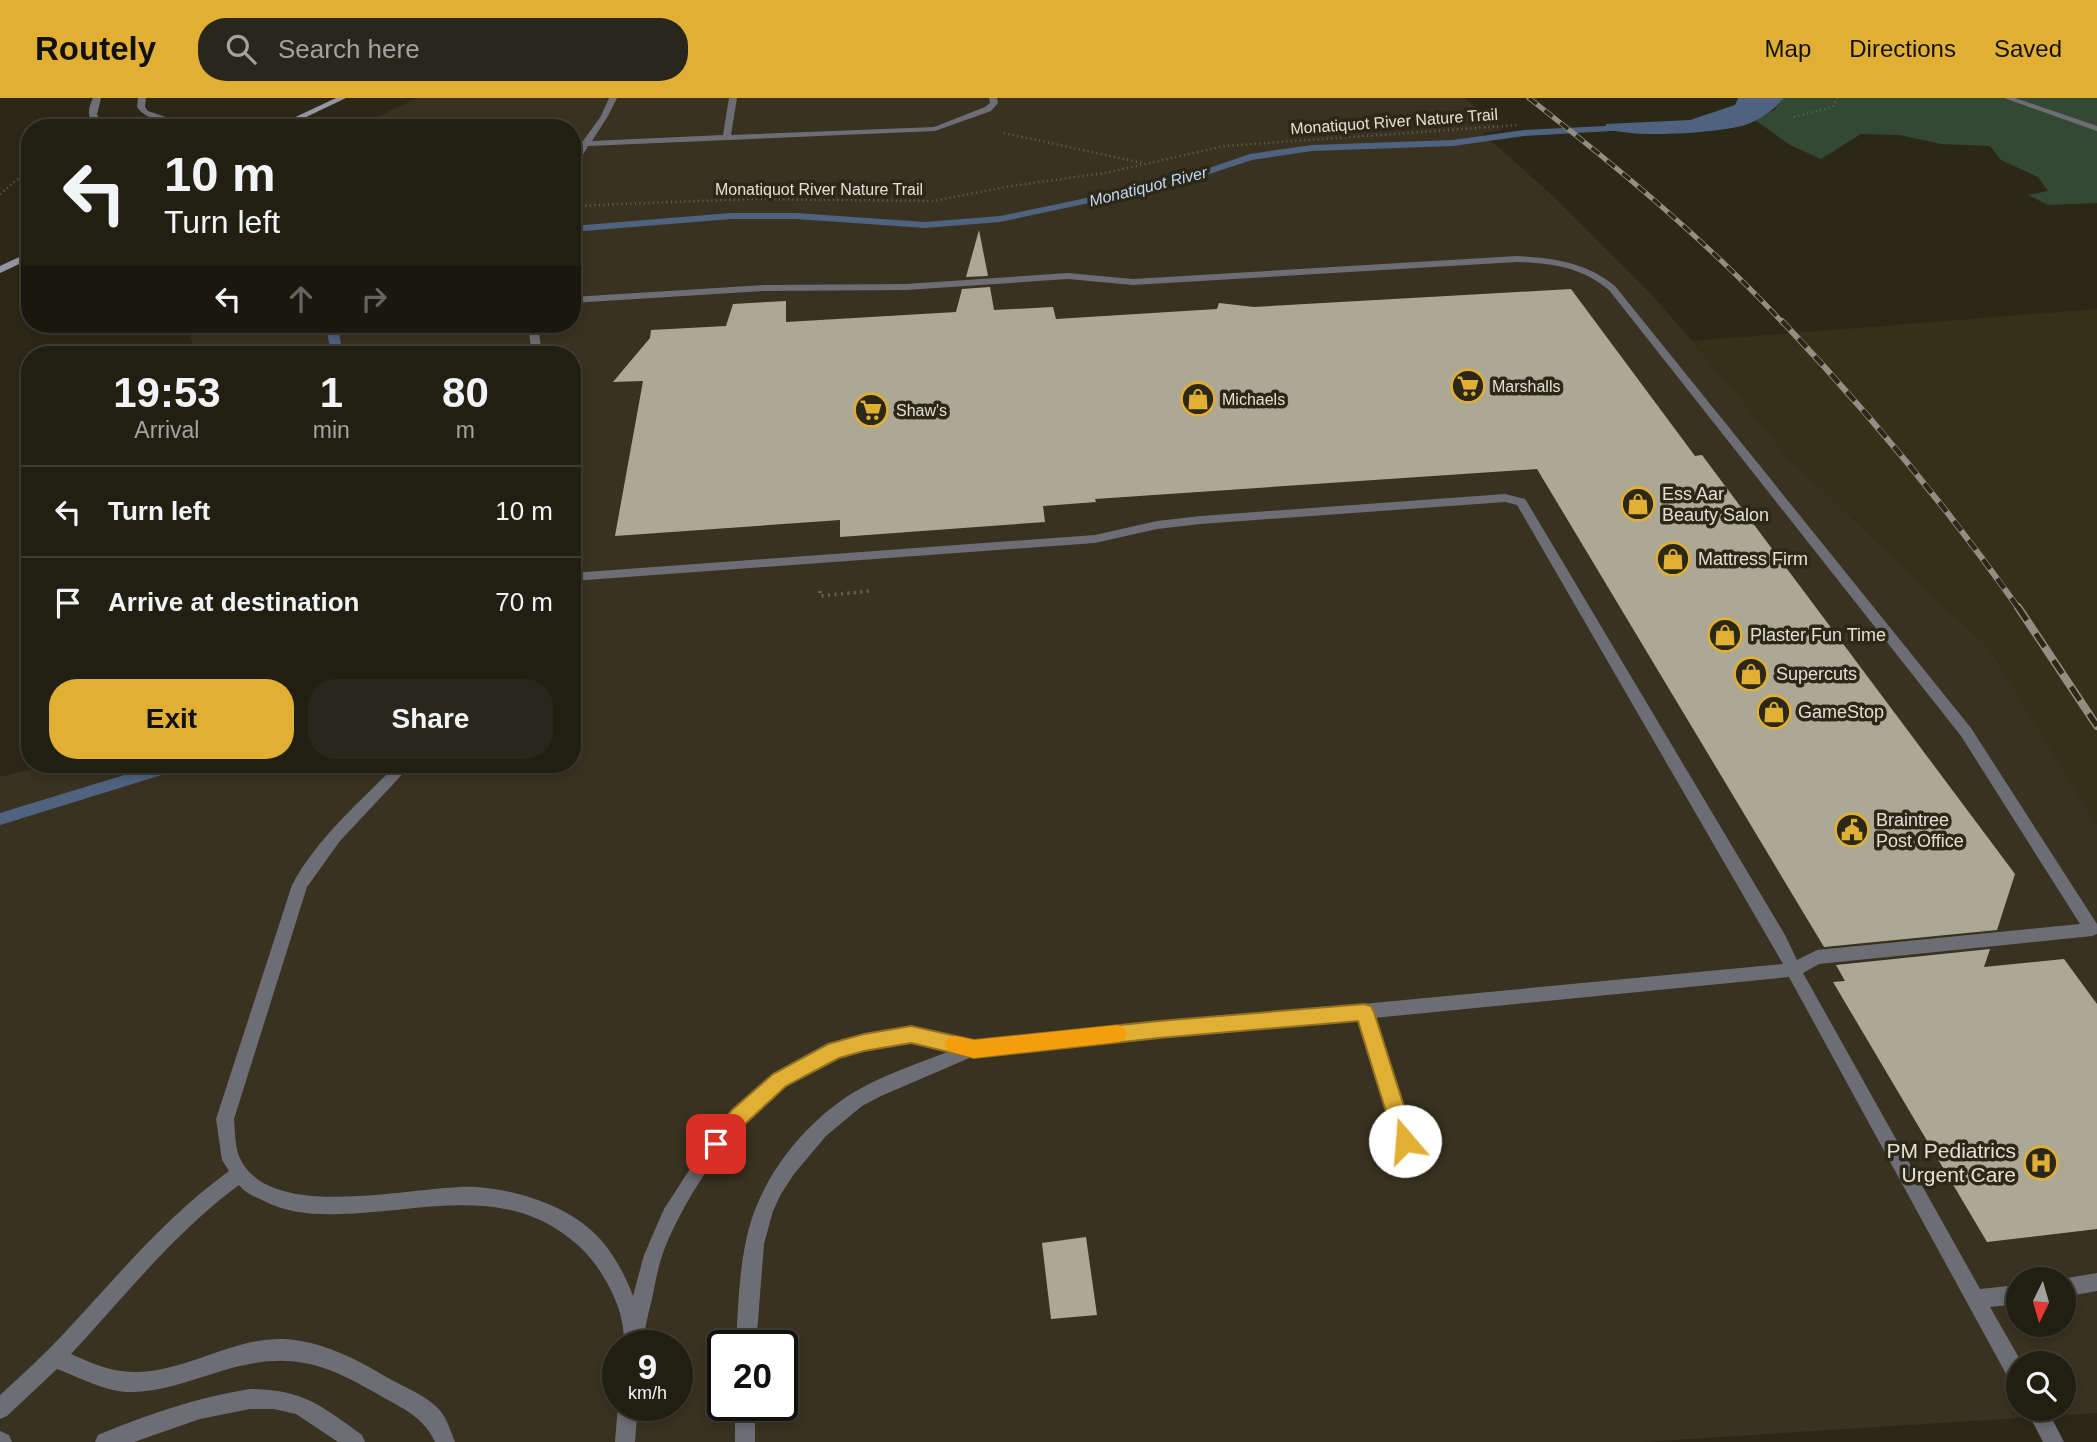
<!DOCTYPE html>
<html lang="en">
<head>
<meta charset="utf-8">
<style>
	:root { --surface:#211e12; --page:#29271b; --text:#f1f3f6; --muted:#a2a29f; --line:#3e3c32; --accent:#e1af34 }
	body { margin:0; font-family:Helvetica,sans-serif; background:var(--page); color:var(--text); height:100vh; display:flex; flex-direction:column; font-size:26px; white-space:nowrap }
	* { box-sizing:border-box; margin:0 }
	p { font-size:23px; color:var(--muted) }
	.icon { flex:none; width:38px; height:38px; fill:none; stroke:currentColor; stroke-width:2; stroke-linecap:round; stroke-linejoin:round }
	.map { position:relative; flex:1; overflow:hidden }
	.panel { position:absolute; left:21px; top:248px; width:560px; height:427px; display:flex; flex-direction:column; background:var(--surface); border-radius:28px; box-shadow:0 4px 10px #0003,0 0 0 2px var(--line) }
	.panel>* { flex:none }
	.banner { position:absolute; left:21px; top:21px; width:560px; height:214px; border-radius:28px; box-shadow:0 4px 10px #0003,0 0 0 2px var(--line); background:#211e12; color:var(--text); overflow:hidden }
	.needle { width:46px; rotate:185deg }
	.buttons { position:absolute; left:2006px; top:1169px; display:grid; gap:14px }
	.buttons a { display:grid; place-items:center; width:70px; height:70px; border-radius:50%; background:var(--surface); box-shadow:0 4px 10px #0003,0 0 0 2px var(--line); font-size:35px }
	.speed { position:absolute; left:602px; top:1232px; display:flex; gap:14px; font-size:35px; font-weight:700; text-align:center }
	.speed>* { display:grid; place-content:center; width:91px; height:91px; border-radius:50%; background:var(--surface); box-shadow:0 4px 10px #0003,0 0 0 2px var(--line); line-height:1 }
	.speed small { font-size:18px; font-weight:400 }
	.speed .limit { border:4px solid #111; border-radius:10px; background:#fff; color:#111 }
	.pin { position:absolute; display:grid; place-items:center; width:60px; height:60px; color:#fff; margin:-30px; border-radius:14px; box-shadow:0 4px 10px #0006 }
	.me { position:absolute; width:77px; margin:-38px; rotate:342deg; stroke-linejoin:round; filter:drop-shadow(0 0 5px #0008) }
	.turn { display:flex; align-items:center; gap:24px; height:147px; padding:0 28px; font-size:32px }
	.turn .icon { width:91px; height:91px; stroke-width:2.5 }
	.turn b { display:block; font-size:49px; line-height:60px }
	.lanes { display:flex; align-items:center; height:66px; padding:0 28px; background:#0003; justify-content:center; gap:35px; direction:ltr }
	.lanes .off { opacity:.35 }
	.eta { display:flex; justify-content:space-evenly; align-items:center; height:119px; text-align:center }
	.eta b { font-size:42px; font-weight:600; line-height:49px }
	.primary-button { display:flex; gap:14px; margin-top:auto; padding:14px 28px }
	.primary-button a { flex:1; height:80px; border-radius:28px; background:var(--accent); color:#111; font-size:28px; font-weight:600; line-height:80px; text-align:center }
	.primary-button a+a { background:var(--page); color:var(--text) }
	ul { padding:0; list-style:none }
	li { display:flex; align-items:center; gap:21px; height:91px; padding:0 28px; border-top:2px solid var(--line) }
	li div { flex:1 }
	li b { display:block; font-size:26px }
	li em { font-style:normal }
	header { display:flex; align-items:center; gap:42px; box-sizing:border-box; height:98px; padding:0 35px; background:var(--accent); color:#111 }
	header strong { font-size:33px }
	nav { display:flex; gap:38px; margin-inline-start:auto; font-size:24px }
	.search { width:490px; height:63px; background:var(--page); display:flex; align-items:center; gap:18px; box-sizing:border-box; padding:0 24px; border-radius:28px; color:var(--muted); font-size:26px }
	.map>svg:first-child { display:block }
	.commercial { fill:#393221; fill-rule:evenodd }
	.built { fill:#363019 }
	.green { fill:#344934 }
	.water { fill:#4f6380 }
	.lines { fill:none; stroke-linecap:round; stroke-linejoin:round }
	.stream { fill:#4f6380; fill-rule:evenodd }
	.building { fill:#ada894 }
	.path-far1 { stroke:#686456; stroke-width:2.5; stroke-dasharray:1 3.5; stroke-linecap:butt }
	.path { stroke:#686456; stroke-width:3.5; stroke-dasharray:2 4.5; stroke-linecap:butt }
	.lane { fill:#6d6d75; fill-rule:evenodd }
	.secondary { fill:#9495a2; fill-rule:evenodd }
	.rail-far2-casing { stroke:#928f82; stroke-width:5 }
	.rail-far1-casing { stroke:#928f82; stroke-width:6 }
	.rail-casing { stroke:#928f82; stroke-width:8 }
	.rail-far2 { stroke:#2c2818; stroke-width:3.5; stroke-dasharray:10; stroke-linecap:butt }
	.rail-far1 { stroke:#2c2818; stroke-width:4.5; stroke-dasharray:12; stroke-linecap:butt }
	.rail { stroke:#2c2818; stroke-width:5; stroke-dasharray:16; stroke-linecap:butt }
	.route { fill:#e1af34; stroke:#927222; stroke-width:2 }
	.slow { fill:#f59e0b }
	.labels { text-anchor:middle; stroke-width:7; stroke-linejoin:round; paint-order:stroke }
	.far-street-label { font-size:16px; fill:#e3e0d6; stroke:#2c2818 }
	.far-water-label { font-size:16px; font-style:italic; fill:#c1d7f6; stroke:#2c2818 }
	.far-poi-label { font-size:16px; fill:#e3e0d6; stroke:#2c2818; text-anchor:start }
	.poi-label { font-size:18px; fill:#e3e0d6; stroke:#2c2818; text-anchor:start }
	.near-poi-label { font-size:21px; fill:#e3e0d6; stroke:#2c2818; text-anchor:end }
</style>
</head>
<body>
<header>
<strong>Routely</strong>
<div class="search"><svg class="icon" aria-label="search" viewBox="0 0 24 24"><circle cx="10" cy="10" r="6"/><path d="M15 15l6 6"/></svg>Search here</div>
<nav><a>Map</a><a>Directions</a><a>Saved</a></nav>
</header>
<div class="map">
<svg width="2097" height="1344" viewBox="0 0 2097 1344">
	<rect width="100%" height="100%" fill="#2c2818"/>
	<path class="commercial" d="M 417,0 L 1464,0 L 1483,14 L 1503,32 L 1482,35 L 1552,97 L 1653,198 L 1732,289 L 1787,358 L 1990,551 L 2097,726 L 2097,1315 L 1642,1344 L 0,1344 L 0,679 L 50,667 L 572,667 L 572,257 L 197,257 L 186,226 L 572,226 L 572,30 L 355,30 ZM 2018,1181 L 2063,1181 L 2063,1227 L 2018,1227 ZM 618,1248 L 677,1248 L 677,1307 L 618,1307 ZM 723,1248 L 782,1248 L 782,1307 L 723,1307 ZM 2018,1265 L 2063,1265 L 2063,1311 L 2018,1311 Z"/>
	<path class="built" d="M 2097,211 L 2097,726 L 1990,551 L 1787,358 L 1693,243 Z"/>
	<path class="green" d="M 1784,0 L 2097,0 L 2097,105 L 2048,107 L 2028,97 L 2048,93 L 2038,79 L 2001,62 L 1990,48 L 1941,46 L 1900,37 L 1861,36 L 1821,61 L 1790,47 L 1755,22 L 1774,12 Z"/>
	<path class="water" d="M 1738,0 L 1784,0 C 1774,12 1760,22 1745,27 C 1718,35 1630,41 1606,30 L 1606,26 L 1690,22 L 1735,7 Z"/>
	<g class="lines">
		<path class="stream" d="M 1626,27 L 1630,30 L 1629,32 L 1524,38 L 1453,48 L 1312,53 L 1252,62 L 1179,86 L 1000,124 L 925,130 L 796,121 L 731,121 L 572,134 L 572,128 L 731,115 L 796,115 L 925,124 L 1000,118 L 1177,81 L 1250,56 L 1312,47 L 1453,42 L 1524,32 Z
			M 331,226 L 341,226 L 339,235 L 343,257 L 332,257 L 327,235 Z
			M 157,667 L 183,667 L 181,671 L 0,727 L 0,715 Z"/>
	</g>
	<path class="building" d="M 979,132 L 988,178 L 966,179 Z
		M 990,189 L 994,212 L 1053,209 L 1056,221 L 1217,211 L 1219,205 L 1254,209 L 1571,191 L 1695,358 L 1702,357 L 2015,776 L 1997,832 L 1824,849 L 1537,371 L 1095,401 L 1096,404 L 1043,408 L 1045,424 L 840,439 L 840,422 L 615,438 L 643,283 L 613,284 L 650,240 L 651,232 L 726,228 L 733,206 L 786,203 L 786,224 L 956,214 L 962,191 Z
		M 1990,851 L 1984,869 L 2064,861 L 2097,906 L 2097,1131 L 1987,1144 L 1833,884 L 1845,883 L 1836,867 Z
		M 1086,1139 L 1097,1217 L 1051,1221 L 1042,1145 Z"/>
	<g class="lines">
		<path class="path-far1" d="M 1794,19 L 1833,9 L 1837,0
			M 1004,35 L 1143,65
			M 0,96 L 30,71
			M 572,108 L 750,101 L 933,103 L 1011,88 L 1105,75 L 1225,48 L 1519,27"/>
		<path class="path" d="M 820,493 L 820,498 L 870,493"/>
		<path class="lane" d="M 93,0 L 101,0 L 97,17 L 108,30 L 98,30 C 87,21 87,12 93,0 Z
			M 138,0 L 146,0 L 145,9 L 148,13 L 198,30 C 180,30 147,24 137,9 Z
			M 609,0 L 617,0 L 608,18 L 592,43 L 723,37 L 729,0 L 737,0 L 731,37 L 934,29 L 985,9 L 990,5 L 989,0 L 997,0 L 998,5 L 991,13 L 935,33 L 588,48 L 575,70 L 572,70 L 572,60 L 580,48 L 572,48 L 572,44 L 583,43 L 601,18 Z
			M 2004,0 L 2015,0 L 2097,28 L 2097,33 Z
			M 1517,158 C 1554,160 1586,164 1615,188 L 1971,630 L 2097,826 L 2097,836 L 2092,838 L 1819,866 L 1803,875 L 1980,1191 L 2018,1187 L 2018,1206 L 1990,1209 L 2022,1265 L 2018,1265 L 2018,1288 L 2011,1285 L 1789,879 L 1374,920 L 1414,1043 L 1411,1049 L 1405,1051 L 1399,1049 L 1396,1043 L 1358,921 L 974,958 L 881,998 L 862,1008 L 826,1038 L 794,1076 L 781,1096 L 773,1113 L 764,1146 L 756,1248 L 736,1248 C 738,1209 739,1168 749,1130 C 764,1076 804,1026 851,996 C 882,977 917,966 950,953 C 937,950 921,943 908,944 C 860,947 810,969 772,999 C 729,1032 682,1104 663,1155 C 658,1169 655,1186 652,1201 C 648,1217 644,1231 644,1248 L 624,1248 C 625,1219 615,1197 600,1173 C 588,1155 576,1144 558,1132 C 492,1089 412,1115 339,1116 C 314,1117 289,1115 266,1104 C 256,1099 246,1096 239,1087 C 174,1135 125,1198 71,1256 C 87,1263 104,1271 121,1273 C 177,1281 228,1239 284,1241 C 321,1243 357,1261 388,1280 C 406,1290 430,1299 442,1315 C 448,1323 451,1335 455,1344 L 435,1344 C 424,1319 402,1310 379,1297 C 316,1260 283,1253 212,1276 C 186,1284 161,1293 134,1294 C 107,1295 81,1280 57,1271 L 7,1318 L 0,1321 L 0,1297 C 24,1275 47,1254 69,1230 C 120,1175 167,1118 229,1073 L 222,1062 L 216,1021 L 292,787 C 317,740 360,704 396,667 L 411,667 L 340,743 L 307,789 L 234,1021 C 235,1032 235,1048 239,1058 C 268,1128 418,1086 476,1089 C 520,1092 572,1109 601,1142 C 615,1158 626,1179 633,1198 L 644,1157 L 664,1111 L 710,1040 L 733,1013 L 760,987 L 811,956 L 864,936 L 911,929 L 973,943 L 1783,866 L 1517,407 L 1505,404 L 1201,426 L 1157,431 L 1095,445 L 572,483 L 572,475 L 1095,437 L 1157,423 L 1201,418 L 1505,396 L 1525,401 L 1527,404 L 1785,837 L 1797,862 L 1817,852 L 2080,826 L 1961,638 L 1609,192 C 1581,169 1552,165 1517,164 L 1133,187 L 1068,181 L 906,192 L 766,193 L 572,205 L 572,199 L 766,187 L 906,186 L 1068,175 L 1133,181 Z
			M 528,226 L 538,226 L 542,257 L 532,257 Z
			M 2097,1175 L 2097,1193 L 2063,1199 L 2063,1181 L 2061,1181 Z
			M 250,1291 C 304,1292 320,1307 362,1337 L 365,1344 L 338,1344 L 296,1316 L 274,1311 L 250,1311 L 200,1321 L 134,1344 L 95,1344 L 98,1337 C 146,1317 198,1299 250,1291 Z
			M 618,1307 L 638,1307 L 635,1344 L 615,1344 Z
			M 735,1307 L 755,1307 L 755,1344 L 735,1344 Z
			M 2026,1311 L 2047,1311 L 2064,1344 L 2043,1344 Z
			M 0,1333 L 9,1337 L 12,1344 L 0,1344 Z"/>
		<path class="secondary" d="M 336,0 L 346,0 L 283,30 L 272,30 Z
			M 30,154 L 30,161 L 0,175 L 0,168 Z"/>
		<defs>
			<path id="rail-far2" d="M 1529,0 C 1618,70 1706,142 1783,225"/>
			<path id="rail-far1" d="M 1782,223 C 1868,314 1947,409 2019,511"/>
			<path id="rail" d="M 2018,509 L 2097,628"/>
		</defs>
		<use href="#rail-far2" class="rail-far2-casing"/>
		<use href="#rail-far1" class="rail-far1-casing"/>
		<use href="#rail" class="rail-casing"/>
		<use href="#rail-far2" class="rail-far2"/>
		<use href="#rail-far1" class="rail-far1"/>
		<use href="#rail" class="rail"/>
	</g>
	<path class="route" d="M 1364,906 L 1371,908 L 1374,914 L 1415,1043 L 1412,1049 L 1405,1052 L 1398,1049 L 1395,1043 L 1358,923 L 1159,940 L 974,960 L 911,945 L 864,953 L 839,960 L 786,988 L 746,1025 L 724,1053 L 716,1056 L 709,1053 L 706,1046 L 732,1012 L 773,976 L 828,946 L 864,936 L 911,928 L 974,942 L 1159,923 Z"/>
	<path class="slow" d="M 1118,927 L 1124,930 L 1127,936 L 1124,942 L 1118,944 L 974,960 L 948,953 L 945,947 L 948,940 L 955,938 L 974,942 Z"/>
	<defs>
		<symbol id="supermarket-ring" viewBox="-11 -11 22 22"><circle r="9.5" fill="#2c2818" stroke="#e1af34" stroke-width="1.5"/><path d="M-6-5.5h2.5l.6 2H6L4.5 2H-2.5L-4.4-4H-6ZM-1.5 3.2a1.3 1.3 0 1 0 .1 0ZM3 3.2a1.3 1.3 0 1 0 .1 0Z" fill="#e1af34"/></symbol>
		<symbol id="shop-ring" viewBox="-11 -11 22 22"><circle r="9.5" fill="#2c2818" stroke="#e1af34" stroke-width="1.5"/><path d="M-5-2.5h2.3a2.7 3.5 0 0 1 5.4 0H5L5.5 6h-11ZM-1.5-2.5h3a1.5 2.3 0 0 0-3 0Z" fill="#e1af34"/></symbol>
		<symbol id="civic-ring" viewBox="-11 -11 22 22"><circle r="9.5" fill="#2c2818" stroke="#e1af34" stroke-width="1.5"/><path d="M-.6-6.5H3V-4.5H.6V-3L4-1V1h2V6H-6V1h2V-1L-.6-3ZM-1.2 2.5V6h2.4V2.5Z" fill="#e1af34"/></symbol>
		<symbol id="hospital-ring" viewBox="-11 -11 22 22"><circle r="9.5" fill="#2c2818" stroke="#e1af34" stroke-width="1.5"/><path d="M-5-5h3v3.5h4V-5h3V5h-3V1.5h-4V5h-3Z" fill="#e1af34"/></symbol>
	</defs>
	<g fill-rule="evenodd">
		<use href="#supermarket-ring" x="1449" y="269" width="38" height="38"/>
		<use href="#shop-ring" x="1179" y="282" width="38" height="38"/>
		<use href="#supermarket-ring" x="852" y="293" width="38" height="38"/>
		<use href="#shop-ring" x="1619" y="387" width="38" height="38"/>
		<use href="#shop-ring" x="1654" y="442" width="38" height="38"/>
		<use href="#shop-ring" x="1706" y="518" width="38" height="38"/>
		<use href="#shop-ring" x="1732" y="557" width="38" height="38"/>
		<use href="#shop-ring" x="1755" y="595" width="38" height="38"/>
		<use href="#civic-ring" x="1833" y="713" width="38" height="38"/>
		<use href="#hospital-ring" x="2022" y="1046" width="38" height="38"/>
	</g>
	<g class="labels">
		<g class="far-street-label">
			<text transform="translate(1394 23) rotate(-4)" y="6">Monatiquot River Nature Trail</text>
			<text x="819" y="97">Monatiquot River Nature Trail</text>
		</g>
		<g class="far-water-label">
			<text transform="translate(1148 88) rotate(-14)" y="6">Monatiquot River</text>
		</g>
		<g class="far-poi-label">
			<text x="1492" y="294">Marshalls</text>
			<text x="1222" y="307">Michaels</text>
			<text x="896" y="318">Shaw's</text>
		</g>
		<g class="poi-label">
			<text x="1662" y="402">Ess Aar<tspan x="1662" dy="21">Beauty Salon</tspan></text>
			<text x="1698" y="467">Mattress Firm</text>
			<text x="1750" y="543">Plaster Fun Time</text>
			<text x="1776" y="582">Supercuts</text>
			<text x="1798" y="620">GameStop</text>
			<text x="1876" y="728">Braintree<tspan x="1876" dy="21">Post Office</tspan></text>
		</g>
		<g class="near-poi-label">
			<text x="2016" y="1060">PM Pediatrics<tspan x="2016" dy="24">Urgent Care</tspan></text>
		</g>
	</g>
</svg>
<div class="buttons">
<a><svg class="needle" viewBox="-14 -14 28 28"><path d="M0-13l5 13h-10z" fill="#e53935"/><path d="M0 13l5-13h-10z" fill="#a2a29f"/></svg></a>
<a><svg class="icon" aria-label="search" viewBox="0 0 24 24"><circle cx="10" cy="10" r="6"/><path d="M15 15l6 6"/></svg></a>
</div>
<div class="speed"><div>9<small>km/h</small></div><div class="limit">20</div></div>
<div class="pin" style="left:716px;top:1046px;background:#d93025"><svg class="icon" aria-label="arrive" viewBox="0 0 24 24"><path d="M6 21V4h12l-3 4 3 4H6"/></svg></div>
<svg class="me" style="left:1405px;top:1043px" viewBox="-20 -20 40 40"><circle r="19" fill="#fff"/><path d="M0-13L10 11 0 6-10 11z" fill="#e1af34"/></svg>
<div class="banner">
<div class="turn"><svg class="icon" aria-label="left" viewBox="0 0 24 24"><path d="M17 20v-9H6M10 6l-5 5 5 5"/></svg><div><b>10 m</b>Turn left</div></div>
<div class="lanes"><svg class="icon" aria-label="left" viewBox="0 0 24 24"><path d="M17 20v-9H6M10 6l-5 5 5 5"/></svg><svg class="icon off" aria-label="ahead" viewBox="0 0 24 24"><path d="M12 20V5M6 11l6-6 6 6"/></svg><svg class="icon off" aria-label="right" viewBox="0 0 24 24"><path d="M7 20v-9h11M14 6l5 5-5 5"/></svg></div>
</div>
<section class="panel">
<div class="eta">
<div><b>19:53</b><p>Arrival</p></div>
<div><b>1</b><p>min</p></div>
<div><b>80</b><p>m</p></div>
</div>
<ul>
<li><svg class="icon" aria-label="left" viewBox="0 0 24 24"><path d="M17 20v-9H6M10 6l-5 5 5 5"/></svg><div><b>Turn left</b></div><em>10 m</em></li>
<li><svg class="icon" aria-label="arrive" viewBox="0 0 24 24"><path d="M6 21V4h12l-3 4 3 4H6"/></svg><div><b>Arrive at destination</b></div><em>70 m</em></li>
</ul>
<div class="primary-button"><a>Exit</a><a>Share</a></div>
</section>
</div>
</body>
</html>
